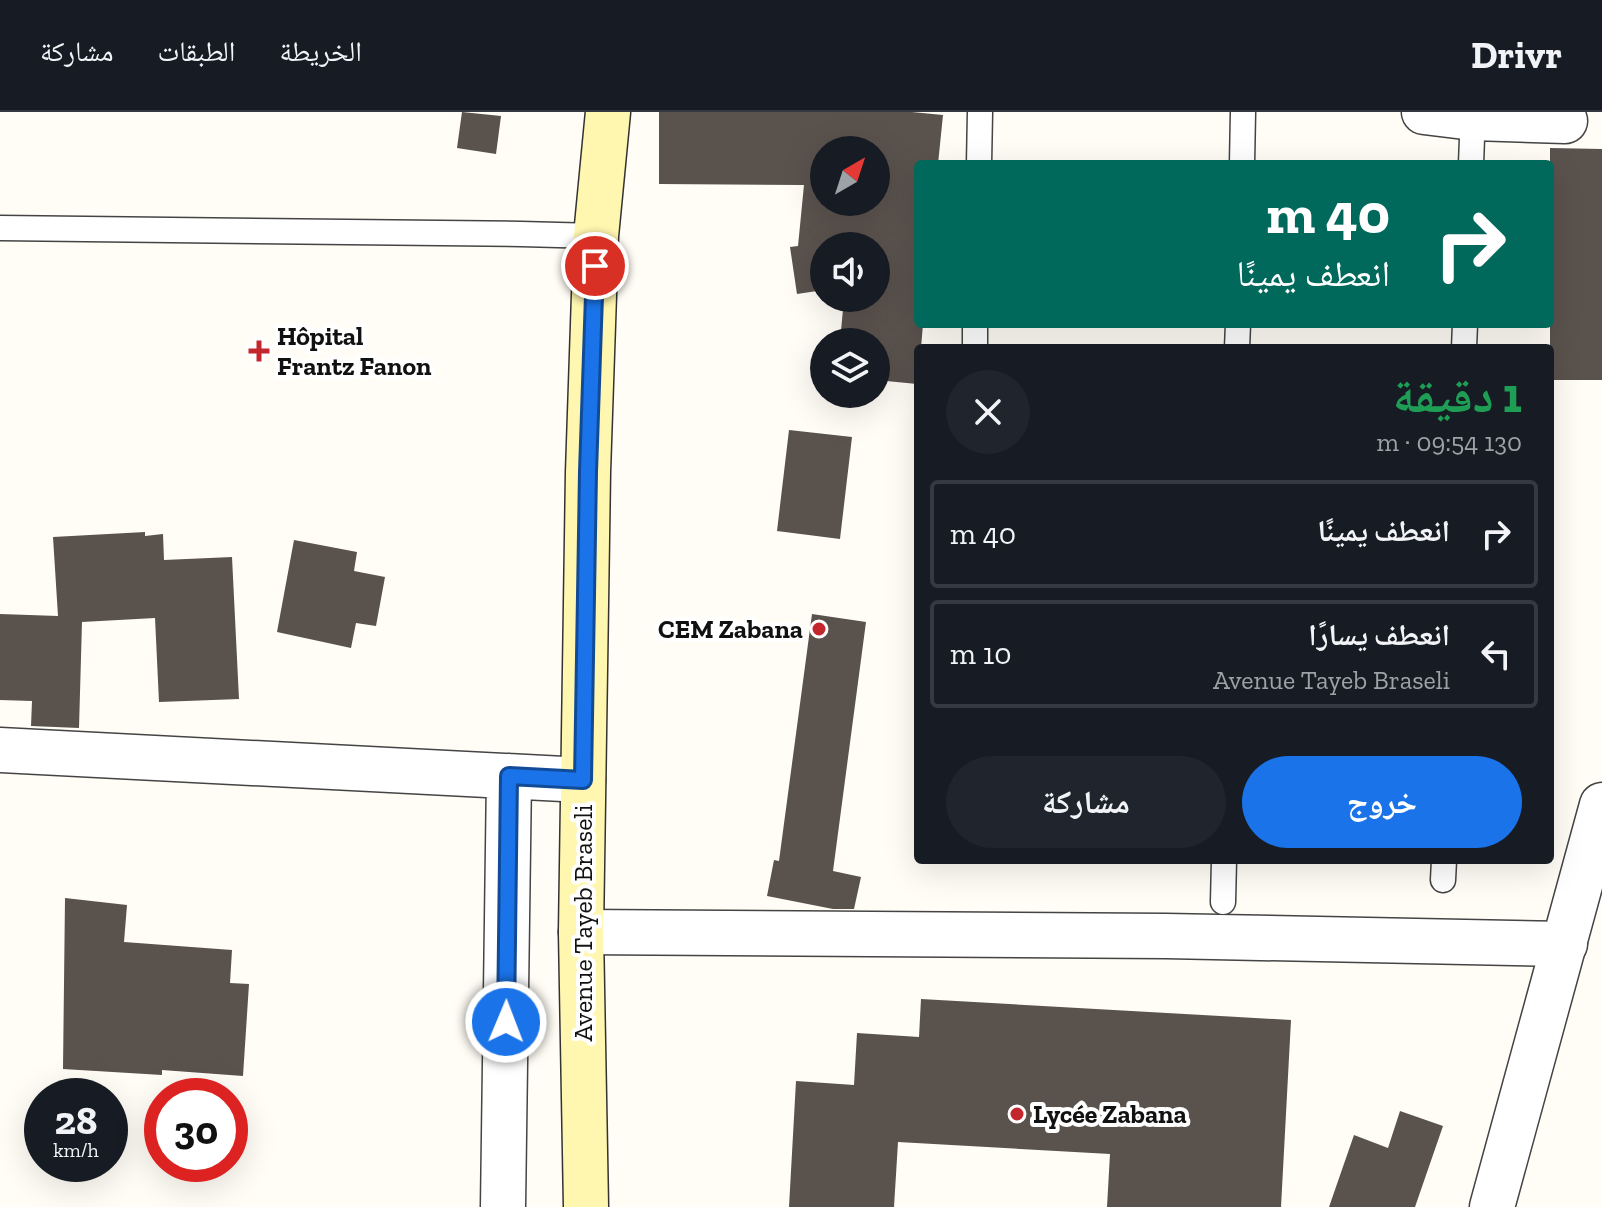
<!DOCTYPE html>
<html lang="ar">
<head>
<meta charset="utf-8">
<style>
	:root { --surface:#171b24; --page:#20242c; --text:#f1f3f6; --muted:#9ea1a6; --line:#363941; --accent:#1a73e8 }
	body { margin:0; font-family:"Zilla Slab","Noto Naskh Arabic",serif; background:var(--page); color:var(--text); direction:rtl; height:100vh; display:flex; flex-direction:column; font-size:30px; white-space:nowrap }
	* { box-sizing:border-box; margin:0 }
	p { font-size:26px; color:var(--muted) }
	.icon { flex:none; width:44px; height:44px; fill:none; stroke:currentColor; stroke-width:2; stroke-linecap:round; stroke-linejoin:round }
	.map { position:relative; flex:1; overflow:hidden; direction:ltr }
	.panel { position:absolute; left:914px; top:232px; width:640px; height:520px; display:flex; flex-direction:column; background:var(--surface); border-radius:8px; box-shadow:0 8px 32px #0002; direction:rtl }
	.panel>* { flex:none }
	.top-card { position:absolute; left:914px; top:48px; width:640px; height:168px; border-radius:8px; box-shadow:0 8px 32px #0002; direction:rtl; background:#00695c; color:#fff; overflow:hidden }
	.needle { width:52px; rotate:39deg }
	.fabs { position:absolute; left:810px; top:24px; display:grid; gap:16px }
	.fabs a { display:grid; place-items:center; width:80px; height:80px; border-radius:50%; background:var(--surface); box-shadow:0 8px 32px #0002; font-size:40px }
	.speed { position:absolute; left:24px; top:966px; display:flex; gap:16px; font-size:40px; font-weight:700; text-align:center }
	.speed>* { display:grid; place-content:center; width:104px; height:104px; border-radius:50%; background:var(--surface); box-shadow:0 8px 32px #0002; line-height:1 }
	.speed small { font-size:20px; font-weight:400 }
	.speed .limit { border:12px solid #d22; background:#fff; color:#111 }
	.pin { position:absolute; display:grid; place-items:center; width:68px; height:68px; color:#fff; margin:-34px; border:4px solid #fff; border-radius:50%; box-shadow:0 2px 8px #0007 }
	.me { position:absolute; width:88px; margin:-44px; rotate:1deg; stroke-linejoin:round; filter:drop-shadow(0 0 6px #0008) }
	.turn { display:flex; align-items:center; gap:28px; height:168px; padding:0 32px; font-size:36px }
	.turn .icon { width:104px; height:104px; stroke-width:2.5 }
	.turn b { display:block; font-size:56px; line-height:68px }
	.round { display:grid; place-items:center; flex:none; width:84px; height:84px; border-radius:42px; background:var(--page) }
	.summary { display:flex; align-items:center; justify-content:space-between; height:136px; padding:0 32px }
	h1 { font-size:48px; font-weight:700; line-height:60px; color:#1e9e55 }
	.cta { display:flex; gap:16px; margin-top:auto; padding:16px 32px }
	.cta a { flex:1; height:92px; border-radius:48px; background:var(--accent); color:#fff; font-size:32px; font-weight:700; line-height:92px; text-align:center }
	.cta a+a { background:var(--page); color:var(--text) }
	ul { padding:0; list-style:none }
	li { display:flex; align-items:center; gap:24px; height:108px; margin:0 16px 12px; padding:0 16px; border:4px solid var(--line); border-radius:8px }
	li div { flex:1 }
	li b { display:block; font-size:30px }
	li em { font-style:normal }
	header { display:flex; align-items:center; gap:48px; box-sizing:border-box; height:112px; padding:0 40px; background:var(--surface); border-bottom:2px solid var(--line) }
	header strong { font-size:38px }
	nav { display:flex; gap:44px; margin-inline-start:auto; font-size:28px }
	.map>svg:first-child { display:block }
	.building { fill:#5a524d; fill-rule:evenodd }
	.lines { fill:none; stroke-linecap:round; stroke-linejoin:round }
	.service-casing { stroke:#444; stroke-width:27 }
	.minor-casing { stroke:#444; stroke-width:47 }
	.tertiary-casing { stroke:#444; stroke-width:47 }
	.secondary-casing { stroke:#333; stroke-width:47 }
	.service { stroke:#fff; stroke-width:24 }
	.minor { stroke:#fff; stroke-width:44 }
	.tertiary { stroke:#fff; stroke-width:44 }
	.secondary { stroke:#fff6b0; stroke-width:44 }
	.route-casing { stroke:#114b97; stroke-width:20 }
	.route { stroke:#1a73e8; stroke-width:14 }
	.poi-dot { fill:#c4262e; stroke:#fff; stroke-width:3 }
	.labels { text-anchor:middle; stroke-width:8; stroke-linejoin:round; paint-order:stroke }
	.poi-label { font-size:26px; font-weight:bold; fill:#111; stroke:#fff; text-anchor:start }
	.street-label { font-size:26px; fill:#111; stroke:#fff }
</style>
</head>
<body>
<header>
<strong>Drivr</strong>
<nav><a>الخريطة</a><a>الطبقات</a><a>مشاركة</a></nav>
</header>
<div class="map">
<svg width="1602" height="1095" viewBox="0 0 1602 1095">
	<rect width="100%" height="100%" fill="#fffdf5"/>
	<path class="building" d="M 462,0 L 501,4 L 496,42 L 457,36 Z
		M 659,0 L 912,0 L 943,3 L 938,52 L 918,52 L 918,212 L 923,212 L 921,236 L 918,236 L 917,272 L 876,268 L 876,230 L 840,230 L 844,186 L 876,186 L 876,134 L 824,134 L 824,178 L 797,182 L 790,135 L 798,134 L 804,73 L 659,72 ZM 824,38 L 876,38 L 876,90 L 824,90 Z
		M 1550,36 L 1602,37 L 1602,268 L 1550,268 Z
		M 789,318 L 852,325 L 840,427 L 777,419 Z
		M 145,420 L 145,424 L 163,422 L 164,448 L 232,445 L 239,587 L 159,590 L 155,506 L 82,510 L 79,616 L 31,614 L 32,589 L 0,588 L 0,502 L 58,504 L 53,425 Z
		M 294,428 L 357,440 L 354,459 L 385,465 L 376,514 L 356,511 L 351,536 L 277,520 Z
		M 812,502 L 866,510 L 833,759 L 861,765 L 854,797 L 833,797 L 767,784 L 774,748 L 779,749 Z
		M 65,786 L 127,793 L 124,830 L 232,838 L 230,871 L 249,872 L 243,964 L 162,958 L 162,963 L 63,957 Z
		M 921,887 L 1291,908 L 1281,1095 L 1107,1095 L 1110,1042 L 898,1030 L 894,1095 L 789,1095 L 796,969 L 854,973 L 857,921 L 919,925 Z
		M 1400,999 L 1443,1014 L 1415,1095 L 1329,1095 L 1354,1023 L 1388,1036 Z"/>
	<g class="lines">
		<defs>
			<path id="service" d="M 979,52 L 980,0
				M 1242,52 L 1243,0
				M 1471,52 L 1473,0
				M 0,116 L 521,122 L 596,124
				M 975,236 L 975,212
				M 1237,236 L 1238,212
				M 1464,236 L 1465,212
				M 1443,768 L 1444,748
				M 1223,790 L 1224,748"/>
			<path id="minor" d="M 1424,0 L 1473,6 L 1565,9
				M 0,638 L 583,668
				M 581,820 L 1166,824 L 1565,832
				M 503,1095 L 509,664"/>
			<path id="tertiary" d="M 1492,1095 L 1602,693"/>
			<path id="secondary" d="M 586,1095 L 581,820 L 588,360 L 596,124 L 608,0"/>
		</defs>
		<use href="#service" class="service-casing"/>
		<use href="#minor" class="minor-casing"/>
		<use href="#tertiary" class="tertiary-casing"/>
		<use href="#secondary" class="secondary-casing"/>
		<use href="#service" class="service"/>
		<use href="#minor" class="minor"/>
		<use href="#tertiary" class="tertiary"/>
		<use href="#secondary" class="secondary"/>
	</g>
	<g class="lines">
		<defs>
			<path id="route" d="M 506,910 L 509,664 L 583,668 L 588,360 L 595,154"/>
		</defs>
		<use href="#route" class="route-casing"/>
		<use href="#route" class="route"/>
	</g>
	<g class="poi-dot">
		<path d="M255 227h8v8h8v8h-8v8h-8v-8h-8v-8h8z"/>
		<circle cx="819" cy="517" r="8"/>
		<circle cx="1017" cy="1002" r="8"/>
	</g>
	<g class="labels">
		<g class="poi-label">
			<text x="277" y="233">Hôpital<tspan x="277" dy="30">Frantz Fanon</tspan></text>
			<text x="803" y="526" text-anchor="end">CEM Zabana</text>
			<text x="1033" y="1011">Lycée Zabana</text>
		</g>
		<g class="street-label">
			<text transform="translate(583 811) rotate(-90)" y="9">Avenue Tayeb Braseli</text>
		</g>
	</g>
</svg>
<div class="fabs">
<a><svg class="needle" viewBox="-14 -14 28 28"><path d="M0-13l5 13h-10z" fill="#e53935"/><path d="M0 13l5-13h-10z" fill="#9ea1a6"/></svg></a>
<a><svg class="icon" aria-label="sound" viewBox="0 0 24 24"><path d="M4 9h4l5-4v14l-5-4H4zM17 9q2 3 0 6"/></svg></a>
<a><svg class="icon" aria-label="layers" viewBox="0 0 24 24"><path d="M12 4l9 5-9 5-9-5zM3 14l9 5 9-5"/></svg></a>
</div>
<div class="speed"><div>28<small>km/h</small></div><div class="limit">30</div></div>
<div class="pin" style="left:595px;top:154px;background:#d93025"><svg class="icon" aria-label="arrive" viewBox="0 0 24 24"><path d="M6 21V4h12l-3 4 3 4H6"/></svg></div>
<svg class="me" style="left:506px;top:910px" viewBox="-20 -20 40 40"><circle r="17" fill="#1a73e8" stroke="#fff" stroke-width="3"/><path d="M0-11L8 9 0 5-8 9z" fill="#fff"/></svg>
<div class="top-card">
<div class="turn"><svg class="icon" aria-label="right" viewBox="0 0 24 24"><path d="M7 20v-9h11M14 6l5 5-5 5"/></svg><div><b>40 m</b>انعطف يمينًا</div></div>
</div>
<section class="panel">
<div class="summary"><div><h1>1 دقيقة</h1><p>130 m · 09:54</p></div><a class="round"><svg class="icon" aria-label="close" viewBox="0 0 24 24"><path d="M6 6l12 12M18 6L6 18"/></svg></a></div>
<ul>
<li><svg class="icon" aria-label="right" viewBox="0 0 24 24"><path d="M7 20v-9h11M14 6l5 5-5 5"/></svg><div><b>انعطف يمينًا</b></div><em>40 m</em></li>
<li><svg class="icon" aria-label="left" viewBox="0 0 24 24"><path d="M17 20v-9H6M10 6l-5 5 5 5"/></svg><div><b>انعطف يسارًا</b><p>Avenue Tayeb Braseli</p></div><em>10 m</em></li>
</ul>
<div class="cta"><a>خروج</a><a>مشاركة</a></div>
</section>
</div>
</body>
</html>
